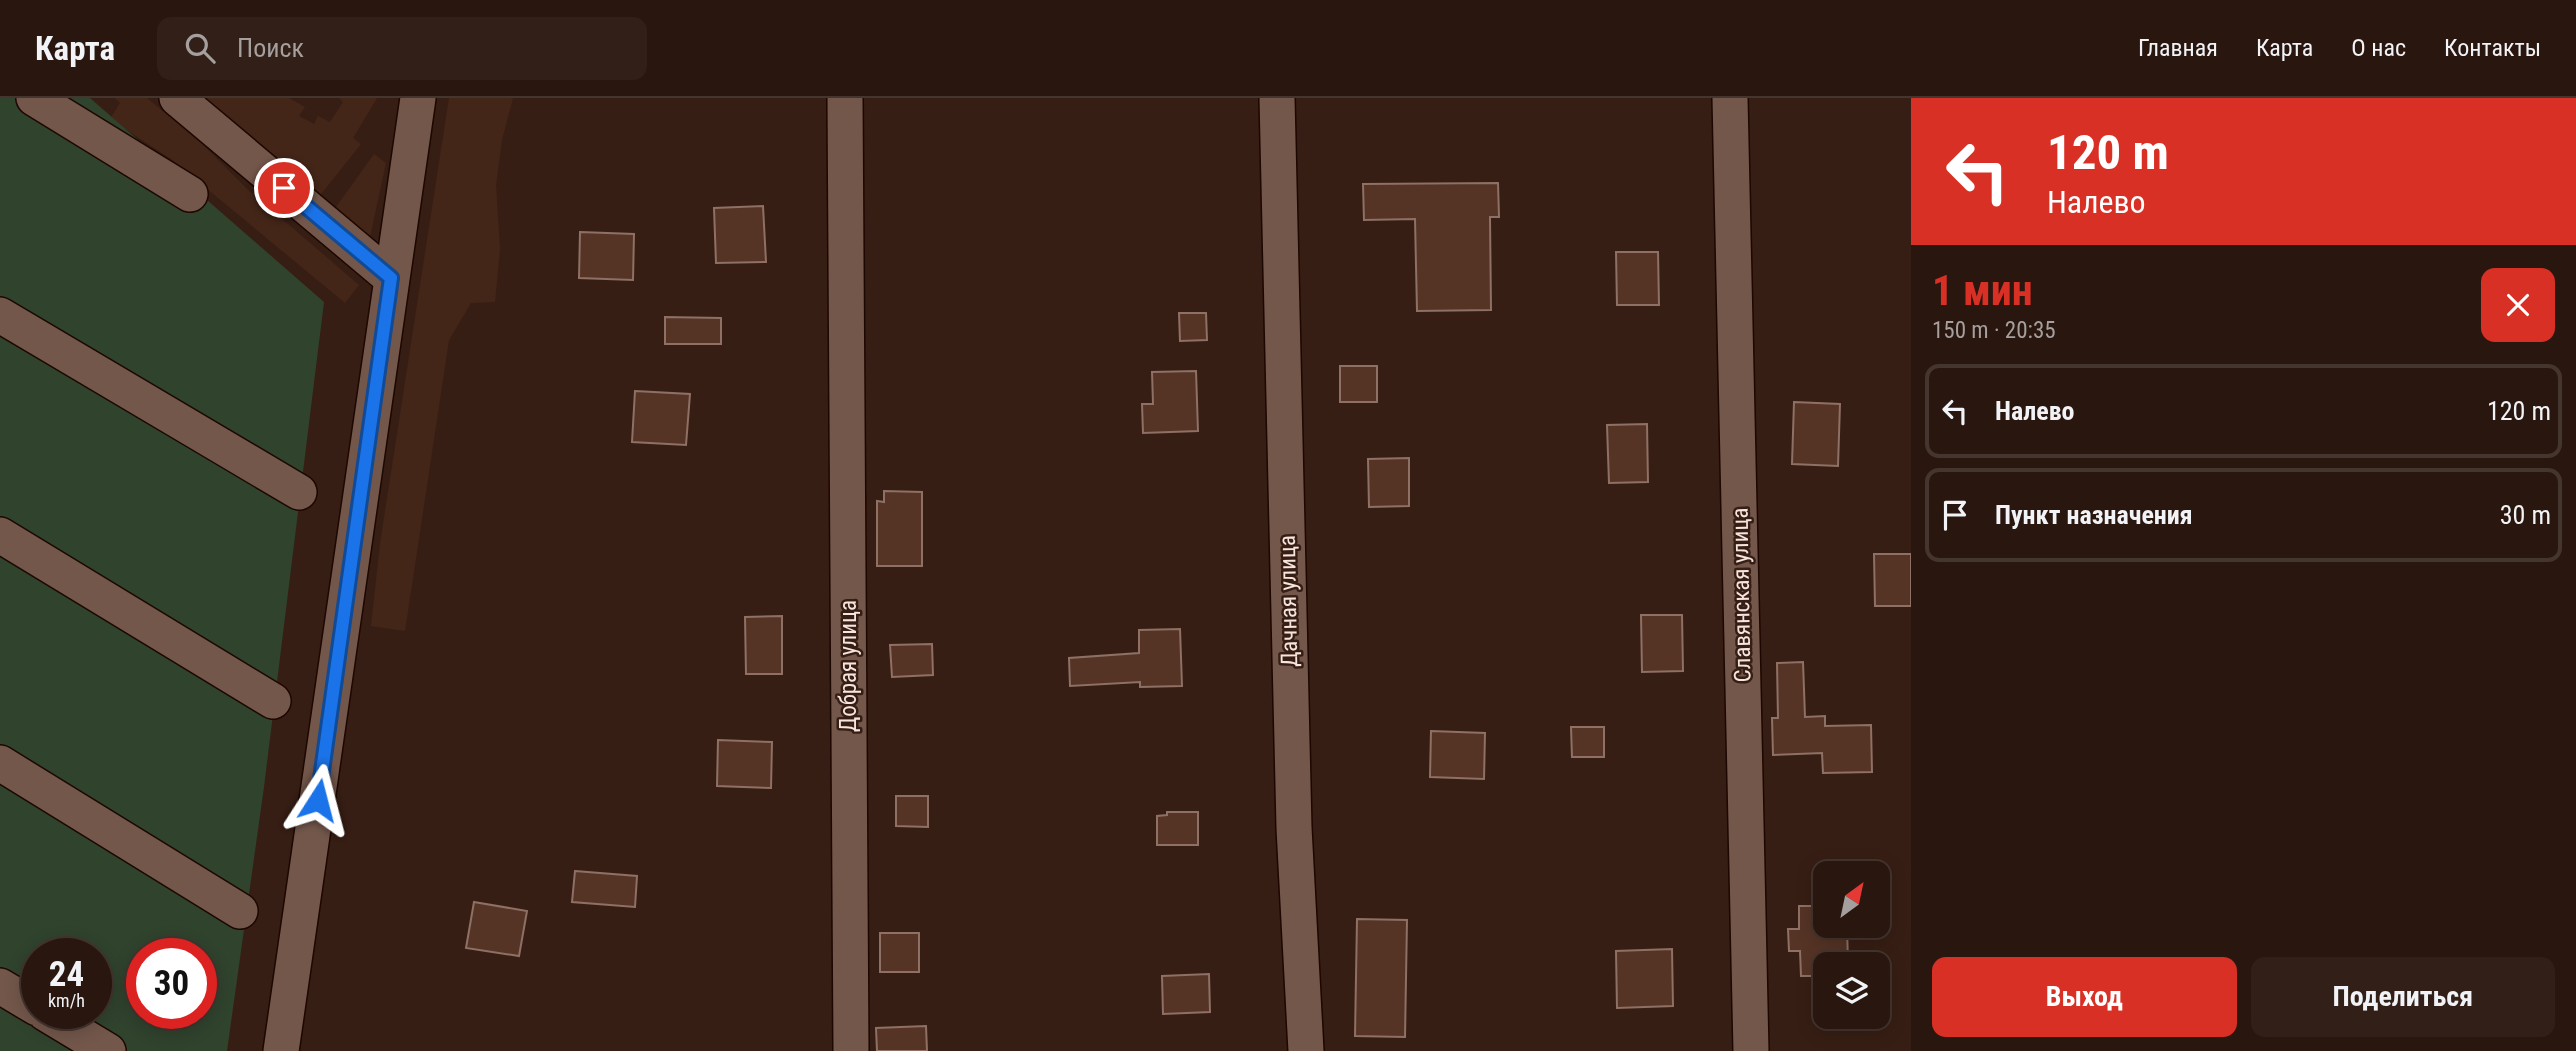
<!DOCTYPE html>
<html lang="ru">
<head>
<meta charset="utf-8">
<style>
	:root { --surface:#29160f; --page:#311f18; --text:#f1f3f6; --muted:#a59f9e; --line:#45352f; --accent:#d93025 }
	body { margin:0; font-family:"Roboto Condensed",sans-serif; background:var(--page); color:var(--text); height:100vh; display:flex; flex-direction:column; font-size:26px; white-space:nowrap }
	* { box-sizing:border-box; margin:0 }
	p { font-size:23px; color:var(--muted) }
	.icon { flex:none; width:38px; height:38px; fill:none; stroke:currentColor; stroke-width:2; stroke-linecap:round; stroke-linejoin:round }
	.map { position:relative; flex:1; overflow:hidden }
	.side { display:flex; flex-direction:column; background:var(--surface); width:665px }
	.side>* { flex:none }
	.top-card { background:#d93025; color:#fff; overflow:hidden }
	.needle { width:46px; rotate:33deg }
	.fabs { position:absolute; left:1813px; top:763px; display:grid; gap:14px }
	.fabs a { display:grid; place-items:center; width:77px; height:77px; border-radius:14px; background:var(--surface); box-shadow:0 4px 18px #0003,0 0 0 2px var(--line); font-size:35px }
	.speed { position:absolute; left:21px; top:840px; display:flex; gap:14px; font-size:35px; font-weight:700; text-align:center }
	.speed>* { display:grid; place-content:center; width:91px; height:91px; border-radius:50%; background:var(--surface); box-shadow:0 4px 18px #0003,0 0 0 2px var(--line); line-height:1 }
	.speed small { font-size:18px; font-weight:400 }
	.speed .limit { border:10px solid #d22; background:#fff; color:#111 }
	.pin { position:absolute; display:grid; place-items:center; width:60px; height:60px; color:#fff; margin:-30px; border:4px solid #fff; border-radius:50%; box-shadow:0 2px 7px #0007 }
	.me { position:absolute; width:77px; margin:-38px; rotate:9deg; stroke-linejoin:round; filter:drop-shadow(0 0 5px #0008) }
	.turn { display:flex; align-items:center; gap:24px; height:147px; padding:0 21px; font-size:32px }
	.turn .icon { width:91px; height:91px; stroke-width:2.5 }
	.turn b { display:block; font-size:49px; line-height:60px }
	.round { display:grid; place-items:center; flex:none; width:74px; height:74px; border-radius:14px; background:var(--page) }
	.head { display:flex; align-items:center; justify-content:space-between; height:119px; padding:0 21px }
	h1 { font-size:42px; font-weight:700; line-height:52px; color:var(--accent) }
	.primary-button { display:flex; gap:14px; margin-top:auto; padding:14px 21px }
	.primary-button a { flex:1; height:80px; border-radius:14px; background:var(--accent); color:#fff; font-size:28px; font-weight:700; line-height:80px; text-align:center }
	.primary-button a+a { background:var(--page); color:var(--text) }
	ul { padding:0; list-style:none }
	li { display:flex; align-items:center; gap:21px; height:94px; margin:0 14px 10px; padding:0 7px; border:4px solid var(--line); border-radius:14px }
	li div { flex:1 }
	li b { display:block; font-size:26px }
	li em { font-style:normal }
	header { display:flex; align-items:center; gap:42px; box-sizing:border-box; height:98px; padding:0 35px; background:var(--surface); border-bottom:2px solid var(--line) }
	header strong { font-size:33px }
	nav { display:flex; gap:38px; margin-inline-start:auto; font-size:24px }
	.search { width:490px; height:63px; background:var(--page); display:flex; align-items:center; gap:18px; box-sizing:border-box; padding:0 24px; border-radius:14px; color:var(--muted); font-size:26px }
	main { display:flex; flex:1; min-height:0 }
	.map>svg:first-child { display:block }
	.built { fill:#442618 }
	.green { fill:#30432d; fill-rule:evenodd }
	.building { fill:#553426; stroke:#8e7064; stroke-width:2 }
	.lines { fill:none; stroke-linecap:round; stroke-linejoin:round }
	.minor-casing { stroke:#1d0701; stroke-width:38 }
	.minor { stroke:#73574b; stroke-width:35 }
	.route-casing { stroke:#114b97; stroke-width:18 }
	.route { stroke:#1a73e8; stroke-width:12 }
	.labels { text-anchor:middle; stroke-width:5; stroke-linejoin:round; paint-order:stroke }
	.street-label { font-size:23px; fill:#f6e5de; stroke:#371e14 }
</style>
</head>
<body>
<header>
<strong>Карта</strong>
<div class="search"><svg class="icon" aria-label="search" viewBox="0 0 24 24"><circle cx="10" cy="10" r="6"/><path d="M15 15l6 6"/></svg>Поиск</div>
<nav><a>Главная</a><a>Карта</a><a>О нас</a><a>Контакты</a></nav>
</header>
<main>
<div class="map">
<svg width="1911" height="953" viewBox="0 0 1911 953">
	<rect width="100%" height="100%" fill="#371e14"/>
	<path class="built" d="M 115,0 L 147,0 L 202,46 L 246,90 L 359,187 L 345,205 L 171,61 L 110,21 L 120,5 Z
		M 197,0 L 289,0 L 305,9 L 299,18 L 314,26 L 318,18 L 330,24 L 343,4 L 339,0 L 377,0 L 353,40 L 361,46 L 318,100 Z
		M 449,0 L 513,0 L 502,42 L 496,87 L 500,151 L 495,204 L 471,205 L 449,242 L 405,533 L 371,528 L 380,446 Z
		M 374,56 L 386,65 L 368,148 L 331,116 Z"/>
	<path class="green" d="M 0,0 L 90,0 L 324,204 L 264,689 L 227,953 L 0,953 ZM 37,856 L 96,856 L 96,915 L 37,915 ZM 142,856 L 201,856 L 201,915 L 142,915 Z"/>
	<path class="building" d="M 1498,85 L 1499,119 L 1490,119 L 1491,212 L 1417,213 L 1415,121 L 1364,122 L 1363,86 Z
		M 763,108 L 766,164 L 716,165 L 714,110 Z
		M 580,134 L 634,136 L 633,182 L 579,180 Z
		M 1616,154 L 1658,154 L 1659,207 L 1617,207 Z
		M 1179,215 L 1206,215 L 1207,242 L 1180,243 Z
		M 665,219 L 721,220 L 721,246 L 665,246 Z
		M 1340,268 L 1377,268 L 1377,304 L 1340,304 Z
		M 1196,273 L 1198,333 L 1143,335 L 1142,306 L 1153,306 L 1152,274 Z
		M 635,293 L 690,296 L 686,347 L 632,344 Z
		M 1794,304 L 1840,306 L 1838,368 L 1792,366 Z
		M 1647,326 L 1648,384 L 1609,385 L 1607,327 Z
		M 1409,360 L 1409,408 L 1369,409 L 1368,361 Z
		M 884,393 L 922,394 L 922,468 L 877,468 L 877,403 L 884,404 Z
		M 1874,456 L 1911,456 L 1911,508 L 1875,508 Z
		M 1641,517 L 1682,517 L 1683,573 L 1642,574 Z
		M 782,518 L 782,576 L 746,576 L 745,519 Z
		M 1180,531 L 1182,588 L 1140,589 L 1140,584 L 1070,588 L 1069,560 L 1139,555 L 1139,532 Z
		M 932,546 L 933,577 L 892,579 L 890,547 Z
		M 1803,564 L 1805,619 L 1825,618 L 1825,628 L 1871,627 L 1872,674 L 1823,675 L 1822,655 L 1773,657 L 1772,620 L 1778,620 L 1777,565 Z
		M 1571,629 L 1604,629 L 1604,659 L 1572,659 Z
		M 1431,633 L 1485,635 L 1484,681 L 1430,679 Z
		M 718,642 L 772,644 L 771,690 L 717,688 Z
		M 896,698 L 928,698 L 928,729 L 896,728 Z
		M 1167,714 L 1198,714 L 1198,747 L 1157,747 L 1157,718 L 1167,717 Z
		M 575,773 L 637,778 L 635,809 L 572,804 Z
		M 474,804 L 527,813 L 519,858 L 466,850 Z
		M 1799,808 L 1825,808 L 1825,828 L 1847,828 L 1848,866 L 1825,866 L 1825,878 L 1801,878 L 1800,853 L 1789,853 L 1788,831 L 1799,831 Z
		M 1357,821 L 1407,822 L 1405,939 L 1355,938 Z
		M 880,835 L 919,835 L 919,874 L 880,874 Z
		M 1672,851 L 1673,908 L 1617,910 L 1616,853 Z
		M 1209,876 L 1210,914 L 1163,916 L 1162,878 Z
		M 926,928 L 927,953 L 877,953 L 876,930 Z"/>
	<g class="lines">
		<defs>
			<path id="minor" d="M 34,0 L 190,96
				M 177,0 L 391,180
				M 845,0 L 851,953
				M 1277,0 L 1294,730 L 1306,953
				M 1730,0 L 1751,953
				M 0,217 L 299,394
				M 0,437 L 273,603
				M 0,665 L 240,813
				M 0,888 L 37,910
				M 45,915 L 108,953
				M 281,953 L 418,0"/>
		</defs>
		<use href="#minor" class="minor-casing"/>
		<use href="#minor" class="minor"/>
	</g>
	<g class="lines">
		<defs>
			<path id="route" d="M 284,90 L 391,180 L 318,702"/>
		</defs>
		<use href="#route" class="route-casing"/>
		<use href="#route" class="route"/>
	</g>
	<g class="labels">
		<g class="street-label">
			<text transform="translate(1741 497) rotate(-91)" y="8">Славянская улица</text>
			<text transform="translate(1288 503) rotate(-91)" y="8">Дачная улица</text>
			<text transform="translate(848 568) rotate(-90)" y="8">Добрая улица</text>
		</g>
	</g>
</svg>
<div class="fabs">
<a><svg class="needle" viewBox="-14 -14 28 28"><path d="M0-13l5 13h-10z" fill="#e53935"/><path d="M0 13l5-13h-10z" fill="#a59f9e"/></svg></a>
<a><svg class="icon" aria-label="layers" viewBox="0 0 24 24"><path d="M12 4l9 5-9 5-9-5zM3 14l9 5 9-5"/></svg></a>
</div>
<div class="speed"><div>24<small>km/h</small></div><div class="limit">30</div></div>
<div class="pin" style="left:284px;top:90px;background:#d93025"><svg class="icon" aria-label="arrive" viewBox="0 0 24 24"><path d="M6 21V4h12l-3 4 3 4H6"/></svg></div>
<svg class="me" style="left:318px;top:702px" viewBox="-20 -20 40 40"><path d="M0-17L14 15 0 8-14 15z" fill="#1a73e8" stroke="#fff" stroke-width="4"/></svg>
</div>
<section class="side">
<div class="top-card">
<div class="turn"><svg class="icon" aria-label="left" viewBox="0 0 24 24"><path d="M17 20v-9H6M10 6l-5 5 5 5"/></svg><div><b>120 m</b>Налево</div></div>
</div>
<div class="head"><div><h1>1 мин</h1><p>150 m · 20:35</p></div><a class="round" style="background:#d93025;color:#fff"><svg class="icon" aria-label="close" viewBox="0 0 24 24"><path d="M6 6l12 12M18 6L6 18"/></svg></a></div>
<ul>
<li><svg class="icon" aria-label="left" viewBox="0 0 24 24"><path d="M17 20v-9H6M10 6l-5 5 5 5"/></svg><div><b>Налево</b></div><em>120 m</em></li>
<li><svg class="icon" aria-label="arrive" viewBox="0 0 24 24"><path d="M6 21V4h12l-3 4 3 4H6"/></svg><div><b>Пункт назначения</b></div><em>30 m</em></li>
</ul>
<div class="primary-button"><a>Выход</a><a>Поделиться</a></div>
</section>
</main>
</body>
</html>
